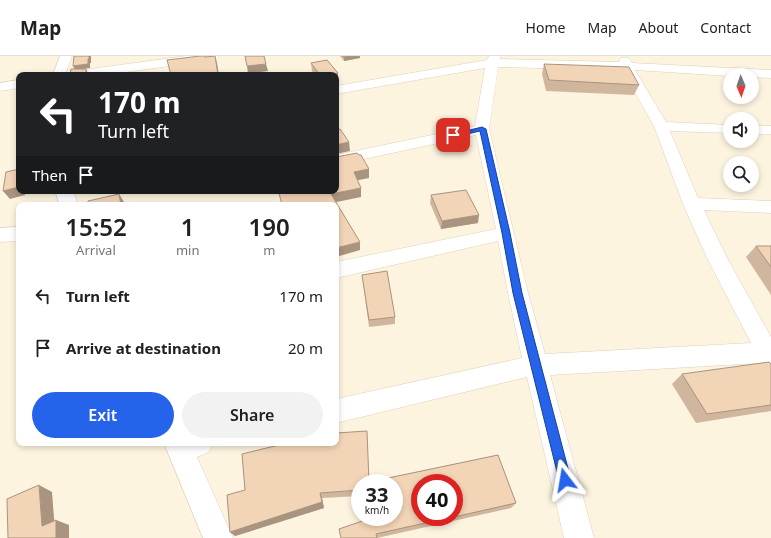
<!DOCTYPE html>
<html lang="en">
<head>
<meta charset="utf-8">
<style>
	:root { --surface:#fff; --page:#f2f2f2; --text:#202124; --muted:#757577; --line:#e0e0e0; --accent:#2563eb }
	body { margin:0; font-family:"Noto Sans",sans-serif; background:var(--page); color:var(--text); height:100vh; display:flex; flex-direction:column; font-size:15px; white-space:nowrap }
	* { box-sizing:border-box; margin:0 }
	p { font-size:13px; color:var(--muted) }
	.icon { flex:none; width:22px; height:22px; fill:none; stroke:currentColor; stroke-width:2; stroke-linecap:round; stroke-linejoin:round }
	.map { position:relative; flex:1; overflow:hidden }
	.panel { position:absolute; left:16px; top:146px; width:323px; height:244px; display:flex; flex-direction:column; background:var(--surface); border-radius:8px; box-shadow:0 2px 6px #0003 }
	.panel>* { flex:none }
	.hud { position:absolute; left:16px; top:16px; width:323px; height:122px; border-radius:8px; box-shadow:0 2px 6px #0003; background:#202124; color:#fff; overflow:hidden }
	.needle { width:26px; rotate:178deg }
	.fabs { position:absolute; left:723px; top:12px; display:grid; gap:8px }
	.fabs a { display:grid; place-items:center; width:36px; height:36px; border-radius:50%; background:var(--surface); box-shadow:0 2px 6px #0003; font-size:20px }
	.speed { position:absolute; left:351px; top:418px; display:flex; gap:8px; font-size:20px; font-weight:700; text-align:center }
	.speed>* { display:grid; place-content:center; width:52px; height:52px; border-radius:50%; background:var(--surface); box-shadow:0 2px 6px #0003; line-height:1 }
	.speed small { font-size:10px; font-weight:400 }
	.speed .limit { border:6px solid #d22; background:#fff; color:#111 }
	.pin { position:absolute; display:grid; place-items:center; width:34px; height:34px; color:#fff; margin:-17px; border-radius:8px; box-shadow:0 2px 6px #0006 }
	.me { position:absolute; width:44px; margin:-22px; rotate:346deg; stroke-linejoin:round; filter:drop-shadow(0 0 3px #0008) }
	.turn { display:flex; align-items:center; gap:14px; height:84px; padding:0 16px; font-size:18px }
	.turn .icon { width:52px; height:52px; stroke-width:2.5 }
	.turn b { display:block; font-size:28px; line-height:34px }
	.then { display:flex; align-items:center; height:38px; padding:0 16px; background:#0003; gap:8px; font-size:15px }
	.eta { display:flex; justify-content:space-evenly; align-items:center; height:68px; text-align:center }
	.eta b { font-size:24px; font-weight:600; line-height:28px }
	.cta { display:flex; gap:8px; margin-top:auto; padding:8px 16px }
	.cta a { flex:1; height:46px; border-radius:24px; background:var(--accent); color:#fff; font-size:16px; font-weight:600; line-height:46px; text-align:center }
	.cta a+a { background:var(--page); color:var(--text) }
	ul { padding:0; list-style:none }
	li { display:flex; align-items:center; gap:12px; height:52px; padding:0 16px }
	li div { flex:1 }
	li b { display:block; font-size:15px }
	li em { font-style:normal }
	header { display:flex; align-items:center; gap:24px; box-sizing:border-box; height:56px; padding:0 20px; background:var(--surface); border-bottom:1px solid var(--line) }
	header strong { font-size:19px }
	nav { display:flex; gap:22px; margin-inline-start:auto; font-size:14px }
	.map>svg:first-child { display:block }
	.lines { fill:none; stroke-linecap:round; stroke-linejoin:round }
	.minor-casing { stroke:#e0d0bb; stroke-width:1 }
	.minor { fill:#fff; fill-rule:evenodd }
	.wall { fill:#d0b69d; fill-rule:evenodd }
	.shaded-wall { fill:#a9947f }
	.building { fill:#f2d4b6; stroke:#a9947f }
	.route { fill:#2563eb; stroke:#184099 }
</style>
</head>
<body>
<header>
<strong>Map</strong>
<nav><a>Home</a><a>Map</a><a>About</a><a>Contact</a></nav>
</header>
<div class="map">
<svg width="771" height="482" viewBox="0 0 771 482">
	<rect width="100%" height="100%" fill="#fcf4df"/>
	<g class="lines">
		<defs>
			<path id="minor" d="M 60,0 L 72,0 L 65,19 L 53,19 Z
				M 186,0 L 219,0 L 217,3 L 213,4 L 104,19 L 70,19 L 71,16 L 76,15 Z
				M 489,0 L 501,0 L 500,3 L 619,6 L 621,2 L 629,2 L 632,7 L 771,14 L 771,22 L 752,21 L 752,19 L 730,20 L 635,14 L 666,66 L 730,69 L 730,77 L 670,75 L 698,142 L 771,145 L 771,157 L 704,154 L 727,202 L 771,281 L 771,313 L 763,310 L 761,307 L 550,319 L 594,482 L 564,482 L 527,321 L 336,367 L 336,343 L 522,302 L 508,237 L 498,185 L 336,222 L 336,206 L 496,173 L 476,79 L 336,109 L 336,99 L 475,70 L 485,12 L 336,38 L 336,30 L 487,4 ZM 498,11 L 622,14 L 654,70 L 683,148 L 707,202 L 751,287 L 545,298 L 528,237 L 489,73 Z
				M 19,24 L 19,32 L 0,35 L 0,27 Z
				M 752,70 L 771,70 L 771,78 L 752,78 Z
				M 55,135 L 73,135 L 78,149 L 60,149 Z
				M 19,171 L 19,185 L 0,186 L 0,172 Z
				M 164,387 L 213,387 L 209,396 L 197,401 L 233,482 L 203,482 Z"/>
		</defs>
		<use href="#minor" class="minor-casing"/>
		<use href="#minor" class="minor"/>
	</g>
	<path class="wall" d="M 340,0 L 360,0 L 360,2 L 344,5 Z
		M 327,4 L 338,17 L 338,24 L 336,25 L 336,19 L 315,19 L 312,15 L 311,7 Z
		M 544,8 L 639,29 L 634,39 L 546,35 L 542,18 Z
		M 431,139 L 478,167 L 441,173 L 430,147 Z
		M 756,190 L 771,190 L 771,239 L 746,201 Z
		M 362,219 L 395,261 L 395,268 L 369,271 Z
		M 771,308 L 771,355 L 696,367 L 672,328 L 682,318 Z
		M 367,375 L 369,426 L 498,399 L 516,447 L 511,452 L 377,482 L 341,482 L 339,473 L 374,461 L 394,461 L 394,427 L 360,427 L 360,440 L 322,442 L 324,452 L 235,480 L 230,476 L 227,439 L 245,434 L 242,398 L 287,387 L 336,387 L 336,377 ZM 420,427 L 454,427 L 454,461 L 420,461 Z"/>
	<path class="shaded-wall" d="M 89,0 L 91,0 L 91,7 L 90,7 L 90,12 L 75,14 L 73,10 L 88,3 Z
		M 215,0 L 217,7 L 219,19 L 215,19 Z
		M 353,0 L 360,0 L 360,2 L 344,5 L 344,1 Z
		M 266,8 L 268,15 L 248,18 L 247,10 Z
		M 86,13 L 89,19 L 86,19 Z
		M 338,17 L 338,24 L 336,25 L 336,19 L 328,19 Z
		M 349,86 L 350,95 L 336,98 L 336,89 Z
		M 369,113 L 369,122 L 354,125 L 354,116 Z
		M 19,130 L 19,135 L 26,135 L 25,139 L 10,143 L 3,135 Z
		M 361,132 L 361,141 L 332,147 L 331,138 Z
		M 119,138 L 124,146 L 124,149 L 121,149 Z
		M 479,159 L 478,167 L 441,173 L 442,165 Z
		M 360,186 L 360,194 L 336,201 L 336,192 Z
		M 39,429 L 52,436 L 55,475 L 42,470 Z
		M 320,437 L 322,442 L 324,452 L 235,480 L 230,476 Z
		M 56,464 L 69,469 L 69,482 L 56,482 Z"/>
	<path class="building" d="M 74,0 L 89,0 L 89,3 L 88,3 L 88,8 L 73,10 Z
		M 200,0 L 205,0 L 205,1 L 215,0 L 218,19 L 171,19 L 167,4 Z
		M 245,0 L 264,0 L 266,8 L 247,10 Z
		M 343,0 L 353,0 L 344,1 Z
		M 327,4 L 338,17 L 328,19 L 320,19 L 311,7 Z
		M 544,8 L 629,11 L 639,29 L 549,24 Z
		M 71,13 L 86,13 L 86,19 L 64,19 L 70,18 Z
		M 340,73 L 349,86 L 336,89 L 336,74 Z
		M 357,97 L 359,99 L 361,99 L 369,113 L 354,116 L 361,132 L 331,138 L 360,186 L 336,192 L 336,149 L 282,149 L 279,137 L 288,135 L 336,135 L 336,101 Z
		M 19,113 L 19,131 L 3,135 L 6,116 Z
		M 466,134 L 479,159 L 442,165 L 431,139 Z
		M 119,138 L 121,149 L 88,149 L 88,145 Z
		M 756,190 L 771,190 L 771,211 Z
		M 387,215 L 395,261 L 369,264 L 362,219 Z
		M 769,306 L 771,308 L 771,349 L 707,358 L 682,318 Z
		M 367,375 L 369,426 L 498,399 L 516,447 L 454,461 L 454,427 L 420,427 L 420,461 L 452,461 L 376,478 L 377,482 L 341,482 L 339,473 L 374,461 L 394,461 L 394,427 L 360,427 L 360,434 L 320,437 L 322,446 L 230,476 L 227,439 L 245,434 L 242,398 L 287,387 L 336,387 L 336,377 Z
		M 39,429 L 42,470 L 56,464 L 56,482 L 8,482 L 7,443 Z"/>
	<path class="route" d="M 482,71 L 486,73 L 510,177 L 522,237 L 571,424 L 569,429 L 565,430 L 560,429 L 559,424 L 513,237 L 502,177 L 480,75 L 453,81 L 450,79 Z"/>
</svg>
<div class="fabs">
<a><svg class="needle" viewBox="-14 -14 28 28"><path d="M0-13l5 13h-10z" fill="#e53935"/><path d="M0 13l5-13h-10z" fill="#757577"/></svg></a>
<a><svg class="icon" aria-label="sound" viewBox="0 0 24 24"><path d="M4 9h4l5-4v14l-5-4H4zM17 9q2 3 0 6"/></svg></a>
<a><svg class="icon" aria-label="search" viewBox="0 0 24 24"><circle cx="10" cy="10" r="6"/><path d="M15 15l6 6"/></svg></a>
</div>
<div class="speed"><div>33<small>km/h</small></div><div class="limit">40</div></div>
<div class="pin" style="left:453px;top:79px;background:#d93025"><svg class="icon" aria-label="arrive" viewBox="0 0 24 24"><path d="M6 21V4h12l-3 4 3 4H6"/></svg></div>
<svg class="me" style="left:565px;top:424px" viewBox="-20 -20 40 40"><path d="M0-17L14 15 0 8-14 15z" fill="#2563eb" stroke="#fff" stroke-width="4"/></svg>
<div class="hud">
<div class="turn"><svg class="icon" aria-label="left" viewBox="0 0 24 24"><path d="M17 20v-9H6M10 6l-5 5 5 5"/></svg><div><b>170 m</b>Turn left</div></div>
<div class="then">Then<svg class="icon" aria-label="arrive" viewBox="0 0 24 24"><path d="M6 21V4h12l-3 4 3 4H6"/></svg></div>
</div>
<section class="panel">
<div class="eta">
<div><b>15:52</b><p>Arrival</p></div>
<div><b>1</b><p>min</p></div>
<div><b>190</b><p>m</p></div>
</div>
<ul>
<li><svg class="icon" aria-label="left" viewBox="0 0 24 24"><path d="M17 20v-9H6M10 6l-5 5 5 5"/></svg><div><b>Turn left</b></div><em>170 m</em></li>
<li><svg class="icon" aria-label="arrive" viewBox="0 0 24 24"><path d="M6 21V4h12l-3 4 3 4H6"/></svg><div><b>Arrive at destination</b></div><em>20 m</em></li>
</ul>
<div class="cta"><a>Exit</a><a>Share</a></div>
</section>
</div>
</body>
</html>
